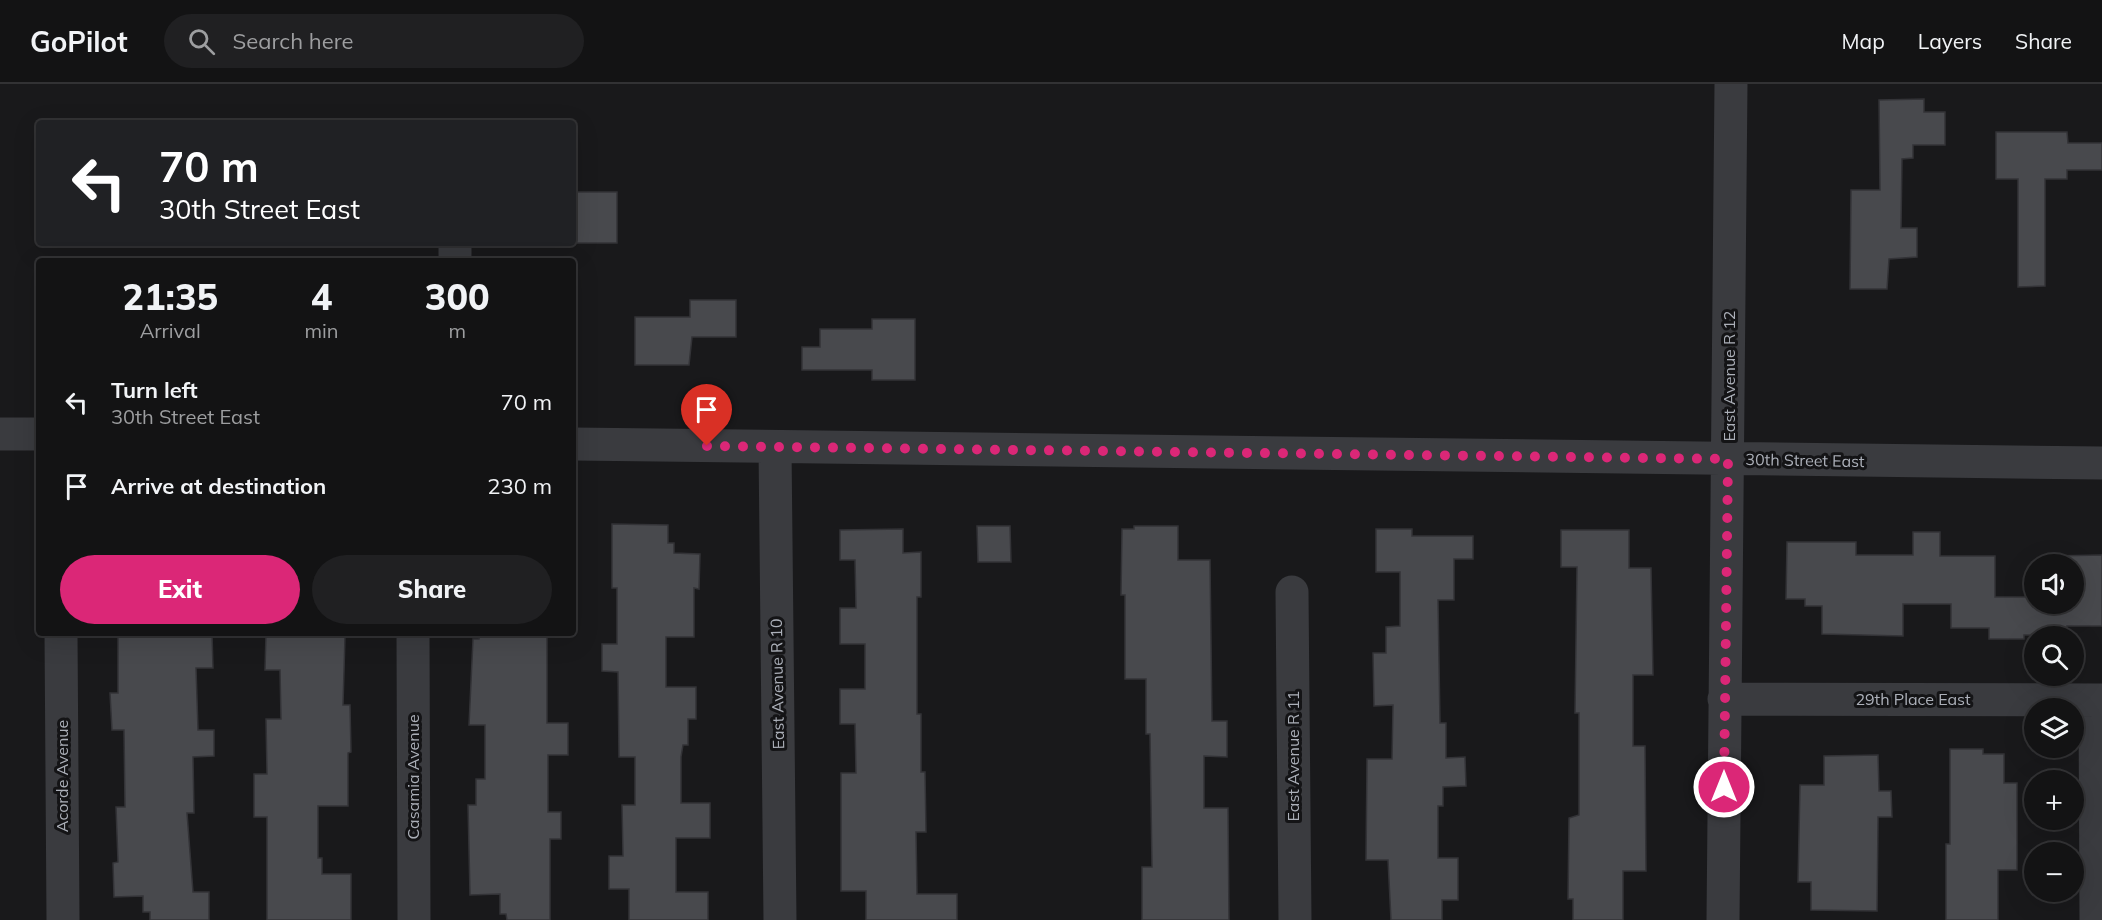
<!DOCTYPE html>
<html lang="en">
<head>
<meta charset="utf-8">
<style>
	:root { --surface:#131314; --page:#202022; --text:#f1f3f6; --muted:#9d9ea0; --line:#323234; --accent:#db2777 }
	body { margin:0; font-family:Mulish,sans-serif; background:var(--page); color:var(--text); height:100vh; display:flex; flex-direction:column; font-size:22px; white-space:nowrap }
	* { box-sizing:border-box; margin:0 }
	p { font-size:20px; color:var(--muted) }
	.icon { flex:none; width:33px; height:33px; fill:none; stroke:currentColor; stroke-width:2; stroke-linecap:round; stroke-linejoin:round }
	.map { position:relative; flex:1; overflow:hidden }
	.panel { position:absolute; left:36px; top:174px; width:540px; height:378px; display:flex; flex-direction:column; background:var(--surface); border-radius:6px; box-shadow:0 6px 24px #0002,0 0 0 2px var(--line) }
	.panel>* { flex:none }
	.guide { position:absolute; left:36px; top:36px; width:540px; height:126px; border-radius:6px; box-shadow:0 6px 24px #0002,0 0 0 2px var(--line); background:#202124; color:#fff; overflow:hidden }
	.buttons { position:absolute; left:2024px; top:470px; display:grid; gap:12px }
	.buttons a { display:grid; place-items:center; width:60px; height:60px; border-radius:50%; background:var(--surface); box-shadow:0 6px 24px #0002,0 0 0 2px var(--line); font-size:30px }
	.pin { position:absolute; display:grid; place-items:center; width:51px; height:51px; color:#fff; margin:-62px -26px; border-radius:50% 50% 50% 0; rotate:-45deg; box-shadow:0 0 6px #0007 }
	.pin .icon { rotate:45deg }
	.me { position:absolute; width:66px; margin:-33px; rotate:0deg; stroke-linejoin:round; filter:drop-shadow(0 0 4px #0008) }
	.turn { display:flex; align-items:center; gap:21px; height:126px; padding:0 24px; font-size:27px }
	.turn .icon { width:78px; height:78px; stroke-width:2.5 }
	.turn b { display:block; font-size:42px; line-height:51px }
	.eta { display:flex; justify-content:space-evenly; align-items:center; height:102px; text-align:center }
	.eta b { font-size:36px; font-weight:800; line-height:42px }
	.cta { display:flex; gap:12px; margin-top:auto; padding:12px 24px }
	.cta a { flex:1; height:69px; border-radius:36px; background:var(--accent); color:#fff; font-size:24px; font-weight:800; line-height:69px; text-align:center }
	.cta a+a { background:var(--page); color:var(--text) }
	ul { padding:0; list-style:none }
	li { display:flex; align-items:center; gap:18px; height:84px; padding:0 24px }
	li div { flex:1 }
	li b { display:block; font-size:22px }
	li em { font-style:normal }
	header { display:flex; align-items:center; gap:36px; box-sizing:border-box; height:84px; padding:0 30px; background:var(--surface); border-bottom:2px solid var(--line) }
	header strong { font-size:28px }
	nav { display:flex; gap:33px; margin-inline-start:auto; font-size:21px }
	.search { width:420px; height:54px; background:var(--page); display:flex; align-items:center; gap:15px; box-sizing:border-box; padding:0 21px; border-radius:33px; color:var(--muted); font-size:22px }
	.map>svg:first-child { display:block }
	.building { fill:#48494d; stroke:#333337; stroke-width:1.5 }
	.lines { fill:none; stroke-linecap:round; stroke-linejoin:round }
	.minor { stroke:#3a3b3f; stroke-width:33 }
	.route { stroke:#db2777; stroke-width:10; stroke-dasharray:0 18 }
	.labels { text-anchor:middle; stroke-width:6; stroke-linejoin:round; paint-order:stroke }
	.street-label { font-size:16px; fill:#acb0b9; stroke:#141416 }
</style>
</head>
<body>
<header>
<strong>GoPilot</strong>
<div class="search"><svg class="icon" aria-label="search" viewBox="0 0 24 24"><circle cx="10" cy="10" r="6"/><path d="M15 15l6 6"/></svg>Search here</div>
<nav><a>Map</a><a>Layers</a><a>Share</a></nav>
</header>
<div class="map">
<svg width="2102" height="836" viewBox="0 0 2102 836">
	<rect width="100%" height="100%" fill="#19191b"/>
	<path class="building" d="M 1924,15 L 1924,28 L 1945,28 L 1945,61 L 1913,61 L 1913,74 L 1902,75 L 1901,144 L 1917,144 L 1917,173 L 1889,175 L 1887,205 L 1850,205 L 1851,106 L 1880,106 L 1879,16 Z
		M 1996,48 L 2067,48 L 2068,59 L 2102,59 L 2102,86 L 2067,86 L 2067,95 L 2045,95 L 2045,202 L 2018,203 L 2018,95 L 1996,95 Z
		M 573,108 L 617,108 L 617,159 L 573,159 Z
		M 690,216 L 736,216 L 736,253 L 692,253 L 689,281 L 635,281 L 635,233 L 690,233 Z
		M 872,235 L 915,235 L 915,296 L 872,296 L 872,286 L 802,286 L 802,263 L 820,263 L 820,245 L 872,245 Z
		M 612,440 L 668,441 L 668,459 L 674,459 L 674,469 L 700,470 L 699,505 L 694,504 L 694,553 L 666,553 L 666,603 L 696,603 L 696,635 L 688,635 L 688,661 L 683,661 L 681,673 L 681,719 L 710,719 L 710,754 L 676,754 L 676,808 L 708,808 L 708,836 L 629,836 L 629,805 L 609,805 L 609,772 L 623,772 L 622,721 L 635,721 L 635,673 L 619,673 L 618,588 L 602,587 L 602,560 L 617,560 L 617,504 L 612,504 Z
		M 977,442 L 1010,442 L 1011,478 L 978,478 Z
		M 1134,442 L 1178,442 L 1178,476 L 1210,476 L 1212,637 L 1227,637 L 1227,673 L 1204,672 L 1204,724 L 1228,724 L 1229,836 L 1142,836 L 1142,783 L 1152,783 L 1150,650 L 1146,650 L 1146,595 L 1125,595 L 1125,511 L 1121,511 L 1122,445 L 1134,445 Z
		M 903,445 L 903,469 L 921,468 L 921,513 L 917,513 L 917,630 L 921,630 L 921,688 L 925,688 L 926,748 L 916,748 L 917,810 L 957,810 L 957,836 L 866,836 L 866,807 L 841,807 L 841,689 L 856,689 L 855,640 L 840,640 L 840,605 L 865,605 L 865,560 L 840,560 L 840,524 L 856,524 L 855,476 L 840,476 L 840,446 Z
		M 1376,445 L 1412,445 L 1412,452 L 1473,452 L 1473,475 L 1454,475 L 1454,516 L 1438,516 L 1440,639 L 1446,639 L 1446,674 L 1465,673 L 1466,702 L 1443,703 L 1443,722 L 1438,722 L 1438,774 L 1458,774 L 1458,816 L 1442,816 L 1442,836 L 1391,836 L 1388,776 L 1366,776 L 1367,675 L 1392,675 L 1393,621 L 1374,622 L 1373,569 L 1386,569 L 1386,543 L 1400,542 L 1400,488 L 1376,488 Z
		M 1561,446 L 1629,446 L 1629,484 L 1651,484 L 1653,591 L 1633,591 L 1633,662 L 1645,662 L 1646,787 L 1623,787 L 1623,836 L 1573,836 L 1573,815 L 1568,815 L 1569,734 L 1579,731 L 1579,629 L 1575,629 L 1577,483 L 1561,483 Z
		M 1913,448 L 1940,448 L 1940,472 L 1995,472 L 1995,513 L 2034,513 L 2034,519 L 2073,519 L 2073,480 L 2050,480 L 2050,472 L 2102,471 L 2102,542 L 2067,542 L 2067,551 L 2024,551 L 2024,555 L 1989,555 L 1989,544 L 1951,544 L 1951,520 L 1903,520 L 1903,552 L 1822,550 L 1822,522 L 1805,522 L 1805,515 L 1786,515 L 1787,458 L 1856,458 L 1856,471 L 1913,471 Z
		M 149,549 L 212,549 L 213,584 L 196,584 L 198,646 L 214,646 L 214,672 L 193,673 L 194,729 L 187,729 L 193,808 L 209,808 L 209,836 L 150,836 L 150,828 L 143,828 L 143,812 L 114,813 L 113,779 L 118,778 L 116,723 L 125,723 L 124,646 L 112,646 L 110,609 L 118,609 L 118,552 L 149,552 Z
		M 266,549 L 345,553 L 343,621 L 350,621 L 351,668 L 348,669 L 348,722 L 318,722 L 318,774 L 322,774 L 322,790 L 351,790 L 351,836 L 267,836 L 267,733 L 254,733 L 254,690 L 267,690 L 266,635 L 281,635 L 280,586 L 265,586 Z
		M 480,549 L 547,549 L 547,639 L 568,639 L 568,671 L 548,671 L 548,728 L 561,728 L 561,755 L 550,755 L 550,836 L 507,836 L 506,830 L 500,830 L 500,810 L 470,811 L 468,721 L 476,721 L 476,695 L 485,695 L 485,641 L 469,641 L 473,555 L 479,555 Z
		M 1950,665 L 1983,665 L 1983,670 L 2004,670 L 2004,699 L 2017,699 L 2017,786 L 1998,786 L 1998,836 L 1946,836 L 1946,760 L 1950,760 Z
		M 1878,671 L 1879,707 L 1891,707 L 1892,733 L 1878,733 L 1878,738 L 1877,827 L 1811,826 L 1811,798 L 1798,798 L 1800,701 L 1824,701 L 1824,672 Z"/>
	<g class="lines">
		<path class="minor" d="M 455,159 L 455,177
			M 0,350 L 39,350
			M 573,360 L 2102,379
			M 775,363 L 780,836
			M 1292,508 L 1295,836
			M 61,549 L 63,836
			M 413,549 L 414,836
			M 1724,615 L 2102,616
			M 2095,616 L 2096,836
			M 1723,836 L 1731,0"/>
	</g>
	<g class="lines">
		<path class="route" d="M 707,362 L 1728,375 L 1724,703"/>
	</g>
	<g class="labels">
		<g class="street-label">
			<text transform="translate(1729 292) rotate(-90)" y="6">East Avenue R 12</text>
			<text transform="translate(1805 376) rotate(1)" y="6">30th Street East</text>
			<text transform="translate(777 600) rotate(-91)" y="6">East Avenue R 10</text>
			<text x="1913" y="621">29th Place East</text>
			<text transform="translate(1293 672) rotate(-90)" y="6">East Avenue R 11</text>
			<text transform="translate(62 692) rotate(-90)" y="6">Acorde Avenue</text>
			<text transform="translate(413 693) rotate(-90)" y="6">Casamia Avenue</text>
		</g>
	</g>
</svg>
<div class="buttons">
<a><svg class="icon" aria-label="sound" viewBox="0 0 24 24"><path d="M4 9h4l5-4v14l-5-4H4zM17 9q2 3 0 6"/></svg></a>
<a><svg class="icon" aria-label="search" viewBox="0 0 24 24"><circle cx="10" cy="10" r="6"/><path d="M15 15l6 6"/></svg></a>
<a><svg class="icon" aria-label="layers" viewBox="0 0 24 24"><path d="M12 4l9 5-9 5-9-5zM3 14l9 5 9-5"/></svg></a>
<a>+</a>
<a>−</a>
</div>
<div class="pin" style="left:707px;top:362px;background:#d93025"><svg class="icon" aria-label="arrive" viewBox="0 0 24 24"><path d="M6 21V4h12l-3 4 3 4H6"/></svg></div>
<svg class="me" style="left:1724px;top:703px" viewBox="-20 -20 40 40"><circle r="17" fill="#db2777" stroke="#fff" stroke-width="3"/><path d="M0-11L8 9 0 5-8 9z" fill="#fff"/></svg>
<div class="guide">
<div class="turn"><svg class="icon" aria-label="left" viewBox="0 0 24 24"><path d="M17 20v-9H6M10 6l-5 5 5 5"/></svg><div><b>70 m</b>30th Street East</div></div>
</div>
<section class="panel">
<div class="eta">
<div><b>21:35</b><p>Arrival</p></div>
<div><b>4</b><p>min</p></div>
<div><b>300</b><p>m</p></div>
</div>
<ul>
<li><svg class="icon" aria-label="left" viewBox="0 0 24 24"><path d="M17 20v-9H6M10 6l-5 5 5 5"/></svg><div><b>Turn left</b><p>30th Street East</p></div><em>70 m</em></li>
<li><svg class="icon" aria-label="arrive" viewBox="0 0 24 24"><path d="M6 21V4h12l-3 4 3 4H6"/></svg><div><b>Arrive at destination</b></div><em>230 m</em></li>
</ul>
<div class="cta"><a>Exit</a><a>Share</a></div>
</section>
</div>
</body>
</html>
